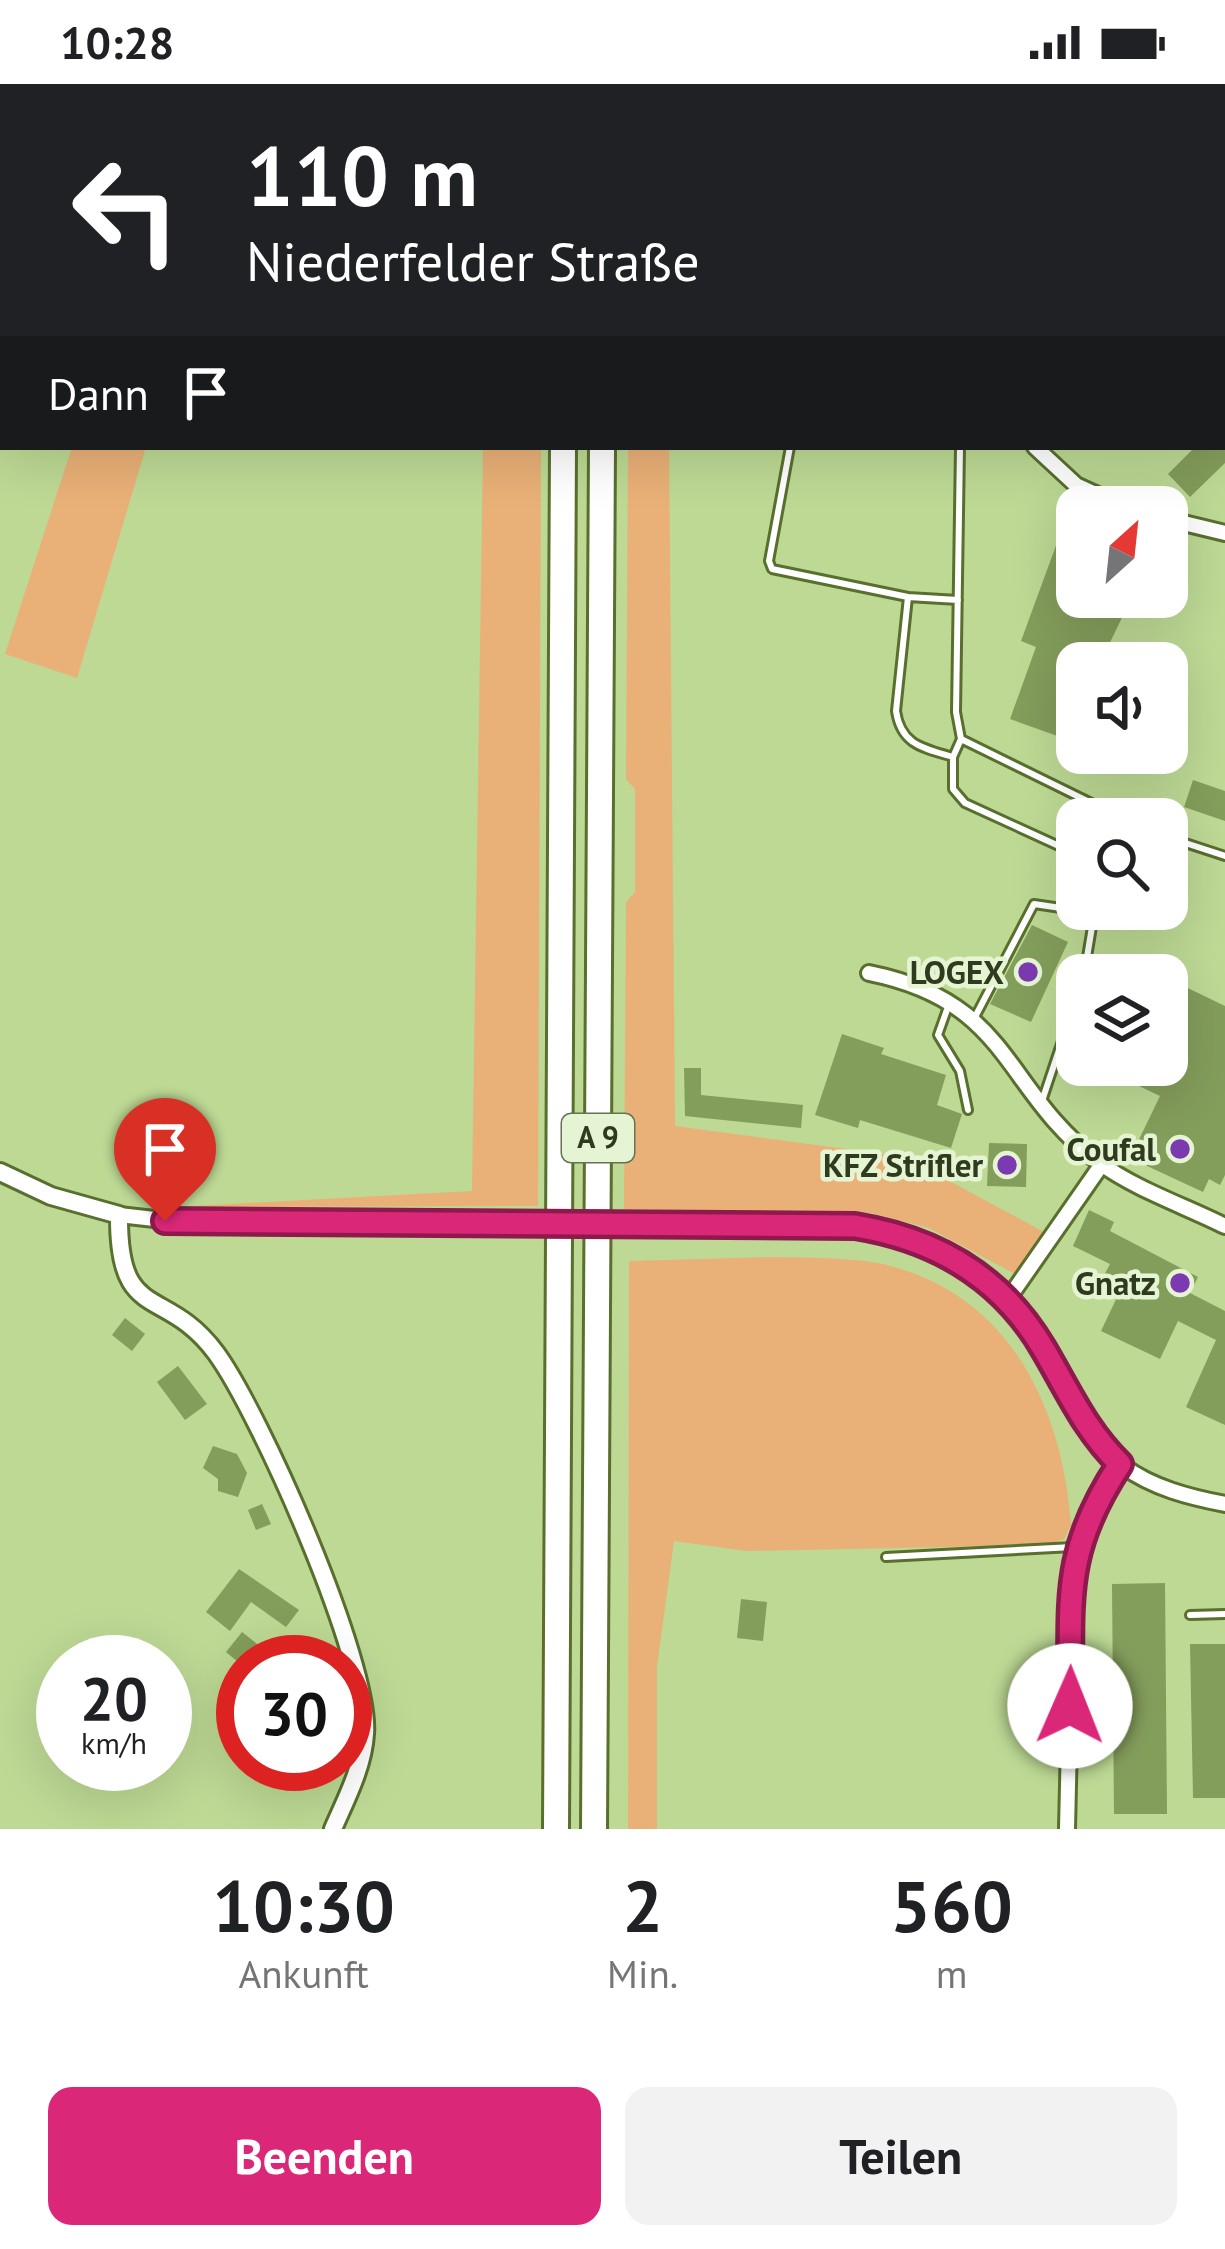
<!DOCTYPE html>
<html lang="de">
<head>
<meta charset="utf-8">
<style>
	:root { --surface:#fff; --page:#f2f2f2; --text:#202124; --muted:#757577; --accent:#db2777 }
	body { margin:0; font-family:"PT Sans",sans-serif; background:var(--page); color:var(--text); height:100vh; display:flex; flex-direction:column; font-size:45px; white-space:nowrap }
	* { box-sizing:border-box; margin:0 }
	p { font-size:39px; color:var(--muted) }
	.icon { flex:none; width:66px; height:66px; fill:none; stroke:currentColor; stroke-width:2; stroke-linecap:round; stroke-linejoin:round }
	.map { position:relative; height:1745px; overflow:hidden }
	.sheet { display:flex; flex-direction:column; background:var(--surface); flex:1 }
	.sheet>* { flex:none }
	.hud { position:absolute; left:0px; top:0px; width:1227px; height:366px; box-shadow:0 12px 48px #0002; background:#202124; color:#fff; overflow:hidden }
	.needle { width:78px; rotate:27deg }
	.buttons { position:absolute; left:1056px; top:402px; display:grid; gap:24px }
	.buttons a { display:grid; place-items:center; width:132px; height:132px; border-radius:24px; background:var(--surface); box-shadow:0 12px 48px #0002; font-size:60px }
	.speed { position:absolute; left:36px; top:1551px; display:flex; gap:24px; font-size:60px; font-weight:700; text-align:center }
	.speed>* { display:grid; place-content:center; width:156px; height:156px; border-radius:50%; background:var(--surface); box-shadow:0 12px 48px #0002; line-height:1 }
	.speed small { font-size:30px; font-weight:400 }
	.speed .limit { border:18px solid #d22; background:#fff; color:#111 }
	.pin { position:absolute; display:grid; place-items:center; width:102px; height:102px; color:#fff; margin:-123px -51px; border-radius:50% 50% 50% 0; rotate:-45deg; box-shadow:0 0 12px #0007 }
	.pin .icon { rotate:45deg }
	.me { position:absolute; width:132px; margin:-66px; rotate:1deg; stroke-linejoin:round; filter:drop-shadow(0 0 9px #0008) }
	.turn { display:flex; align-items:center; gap:42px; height:252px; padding:0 48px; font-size:54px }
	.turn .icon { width:156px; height:156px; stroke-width:2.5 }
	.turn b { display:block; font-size:84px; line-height:102px }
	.then { display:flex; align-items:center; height:114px; padding:0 48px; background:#0003; gap:24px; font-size:45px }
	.eta { display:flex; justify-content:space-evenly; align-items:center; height:204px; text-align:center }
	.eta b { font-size:72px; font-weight:700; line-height:84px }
	.button { display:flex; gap:24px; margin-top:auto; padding:24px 48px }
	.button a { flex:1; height:138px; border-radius:24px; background:var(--accent); color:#fff; font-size:48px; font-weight:700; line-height:138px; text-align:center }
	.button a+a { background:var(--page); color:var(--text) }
	.status { display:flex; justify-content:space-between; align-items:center; height:84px; padding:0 60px; background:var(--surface); direction:ltr }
	.status svg { height:33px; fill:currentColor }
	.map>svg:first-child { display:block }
	.green { fill:#e9b077 }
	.building { fill:#839d5b }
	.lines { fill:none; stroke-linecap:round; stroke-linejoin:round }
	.service-casing { stroke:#586f2e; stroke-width:12 }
	.minor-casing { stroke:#586f2e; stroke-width:20 }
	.tertiary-casing { stroke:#586f2e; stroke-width:22 }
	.motorway-casing { stroke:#586f2e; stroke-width:30 }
	.service { stroke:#fff; stroke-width:6 }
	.minor { stroke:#fff; stroke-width:14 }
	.tertiary { stroke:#fff; stroke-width:16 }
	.motorway { stroke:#fff; stroke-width:24 }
	.minor-bridge-casing { stroke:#586f2e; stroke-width:20; stroke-linecap:butt }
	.minor-bridge { stroke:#fff; stroke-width:14 }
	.route-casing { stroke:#8e194d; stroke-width:30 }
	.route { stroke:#db2777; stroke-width:21 }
	.poi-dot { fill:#7b3aaf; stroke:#e5f4d2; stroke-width:4.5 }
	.labels { text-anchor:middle; stroke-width:9; stroke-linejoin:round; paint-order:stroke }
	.shield { fill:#e5f4d2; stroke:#667254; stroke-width:3 }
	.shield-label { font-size:30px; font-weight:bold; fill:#2f3a1e }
	.poi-label { font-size:33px; font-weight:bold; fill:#2f3a1e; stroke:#e5f4d2; text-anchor:end }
</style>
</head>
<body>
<div class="status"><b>10:28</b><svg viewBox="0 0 49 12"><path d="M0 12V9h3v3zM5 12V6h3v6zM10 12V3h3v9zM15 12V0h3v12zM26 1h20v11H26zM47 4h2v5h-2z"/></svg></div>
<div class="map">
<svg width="1225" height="1745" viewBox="0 0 1225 1745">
	<rect width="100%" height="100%" fill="#bdd994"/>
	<path class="green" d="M 72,363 L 146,363 L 77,594 L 5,570 Z
		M 483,363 L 541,363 L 538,1122 L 174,1123 L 472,1107 Z
		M 628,363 L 669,363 L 675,1042 L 905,1073 L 1044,1148 L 1015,1190 L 929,1144 L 872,1129 L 624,1125 L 626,818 L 635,808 L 635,705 L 626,695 Z
		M 774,1173 C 808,1174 843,1173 877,1179 C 1006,1205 1062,1319 1071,1441 L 1064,1455 L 1047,1461 L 747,1467 L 674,1457 L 657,1582 L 657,1745 L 628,1745 L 629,1177 Z"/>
	<path class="building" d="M 1195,363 L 1225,363 L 1225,379 L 1190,413 L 1168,390 Z
		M 1058,456 L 1077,463 L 1077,513 L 1132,513 L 1100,579 L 1077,579 L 1077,659 L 1010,635 L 1036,563 L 1021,557 Z
		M 1193,696 L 1225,707 L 1225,737 L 1184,723 Z
		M 1032,841 L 1068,858 L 1031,938 L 990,920 Z
		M 1167,894 L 1225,922 L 1225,1091 L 1220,1101 L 1209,1095 L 1203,1108 L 1130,1074 L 1160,1012 L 1095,981 L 1167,981 Z
		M 842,950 L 884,964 L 881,970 L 946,991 L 937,1021 L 962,1030 L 951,1064 L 860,1036 L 858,1044 L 815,1031 Z
		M 684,984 L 701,984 L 701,1011 L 803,1021 L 801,1044 L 685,1032 Z
		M 989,1059 L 1027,1060 L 1026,1103 L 987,1102 Z
		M 1089,1126 L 1114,1138 L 1110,1147 L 1198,1193 L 1190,1209 L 1225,1227 L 1225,1341 L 1186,1323 L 1216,1256 L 1178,1237 L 1160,1275 L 1101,1247 L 1120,1207 L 1101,1197 L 1110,1180 L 1073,1162 Z
		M 125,1234 L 145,1250 L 132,1267 L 112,1251 Z
		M 178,1282 L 207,1320 L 185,1336 L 157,1298 Z
		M 213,1362 L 237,1370 L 247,1389 L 238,1413 L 218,1407 L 218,1395 L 203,1384 Z
		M 262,1420 L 271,1440 L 256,1446 L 248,1426 Z
		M 239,1485 L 299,1526 L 286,1543 L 251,1518 L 230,1547 L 206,1528 Z
		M 1165,1499 L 1167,1730 L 1114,1730 L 1112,1500 Z
		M 741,1515 L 767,1518 L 763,1557 L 737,1554 Z
		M 242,1548 L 280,1578 L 238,1578 L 226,1568 Z
		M 1190,1560 L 1225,1560 L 1225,1714 L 1193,1714 Z"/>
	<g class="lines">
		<defs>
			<path id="service" d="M 864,3 L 864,0
				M 959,3 L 961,0
				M 1224,29 L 1225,28
				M 790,363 L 769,477 L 772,485 L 908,513
				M 960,363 L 956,628 L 961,655 L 1124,735
				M 961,655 L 953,673 L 953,705 L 965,719 L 1072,768 L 1077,756
				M 953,673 C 923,664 901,661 896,627 L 908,513 L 958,516
				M 1167,753 L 1225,772
				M 949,920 L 938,951 L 960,987 L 968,1026
				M 974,935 L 1034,820 L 1061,824 L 1092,843 L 1084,891
				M 1042,1017 L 1077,912
				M 886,1473 L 1073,1463
				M 1190,1531 L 1225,1530"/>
			<path id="minor" d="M 1004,3 L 1004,0
				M 1035,363 L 1076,401 L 1124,423
				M 1167,435 L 1225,449
				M 869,889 C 1013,918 1001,1005 1100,1079 C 1135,1105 1185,1122 1225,1142
				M 119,1131 L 208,1141 L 505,1142
				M 651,1141 C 741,1141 849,1126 934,1163 C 1054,1217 1040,1320 1123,1382 C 1153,1404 1189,1413 1225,1420
				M 1008,1215 L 1102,1080
				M 1067,1745 L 1073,1480 L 1083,1441 L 1120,1380"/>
			<path id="tertiary" d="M 0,1088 L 51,1112 L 119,1131 C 118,1241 165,1200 216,1269 C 260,1329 371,1580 365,1650 C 363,1683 346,1715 333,1745"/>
			<path id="motorway" d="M 565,3 L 565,0
				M 604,3 L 604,0
				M 556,1745 L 563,363
				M 594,1745 L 602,363"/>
		</defs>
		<use href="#service" class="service-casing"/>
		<use href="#minor" class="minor-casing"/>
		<use href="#tertiary" class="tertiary-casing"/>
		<use href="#motorway" class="motorway-casing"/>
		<use href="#service" class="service"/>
		<use href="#minor" class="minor"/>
		<use href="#tertiary" class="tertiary"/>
		<use href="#motorway" class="motorway"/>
		<defs>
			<path id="minor-bridge" d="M 505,1142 L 651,1141"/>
		</defs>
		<use href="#minor-bridge" class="minor-bridge-casing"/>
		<use href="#minor-bridge" class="minor-bridge"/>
	</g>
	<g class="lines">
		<defs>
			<path id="route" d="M 165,1137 L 855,1142 C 936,1155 1001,1193 1043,1264 C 1068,1306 1085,1346 1120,1380 C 1060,1471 1072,1518 1070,1622"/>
		</defs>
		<use href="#route" class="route-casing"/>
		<use href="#route" class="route"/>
	</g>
	<g class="poi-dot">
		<circle cx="1028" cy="888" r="12"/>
		<circle cx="1180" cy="1065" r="12"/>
		<circle cx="1007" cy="1081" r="12"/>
		<circle cx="1180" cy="1199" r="12"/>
	</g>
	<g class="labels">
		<rect class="shield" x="562" y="1030" width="72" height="48" rx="9"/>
		<g class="shield-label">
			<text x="598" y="1064">A 9</text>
		</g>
		<g class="poi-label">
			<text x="1004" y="900">LOGEX</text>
			<text x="1156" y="1077">Coufal</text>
			<text x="983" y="1093">KFZ Strifler</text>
			<text x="1156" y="1211">Gnatz</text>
		</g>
	</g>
</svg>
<div class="buttons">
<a><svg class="needle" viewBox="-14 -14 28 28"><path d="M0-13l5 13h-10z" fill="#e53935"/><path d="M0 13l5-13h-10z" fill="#757577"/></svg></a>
<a><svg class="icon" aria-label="sound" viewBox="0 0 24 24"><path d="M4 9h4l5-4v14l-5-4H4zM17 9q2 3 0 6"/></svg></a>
<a><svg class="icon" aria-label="search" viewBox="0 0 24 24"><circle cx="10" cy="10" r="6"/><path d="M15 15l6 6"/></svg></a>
<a><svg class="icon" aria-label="layers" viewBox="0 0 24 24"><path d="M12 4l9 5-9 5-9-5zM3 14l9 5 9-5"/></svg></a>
</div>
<div class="speed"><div>20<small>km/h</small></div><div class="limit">30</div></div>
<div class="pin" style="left:165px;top:1137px;background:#d93025"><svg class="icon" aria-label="arrive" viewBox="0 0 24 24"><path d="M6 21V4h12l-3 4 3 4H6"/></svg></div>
<svg class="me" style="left:1070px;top:1622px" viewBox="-20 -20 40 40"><circle r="19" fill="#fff"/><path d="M0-13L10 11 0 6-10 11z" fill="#db2777"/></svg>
<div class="hud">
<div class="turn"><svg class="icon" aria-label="left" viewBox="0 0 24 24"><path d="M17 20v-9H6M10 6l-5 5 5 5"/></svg><div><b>110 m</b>Niederfelder Straße</div></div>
<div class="then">Dann<svg class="icon" aria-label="arrive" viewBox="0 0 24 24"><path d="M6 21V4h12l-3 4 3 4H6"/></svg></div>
</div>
</div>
<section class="sheet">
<div class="eta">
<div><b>10:30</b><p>Ankunft</p></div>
<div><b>2</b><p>Min.</p></div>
<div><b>560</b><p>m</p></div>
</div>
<div class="button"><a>Beenden</a><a>Teilen</a></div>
</section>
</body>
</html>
